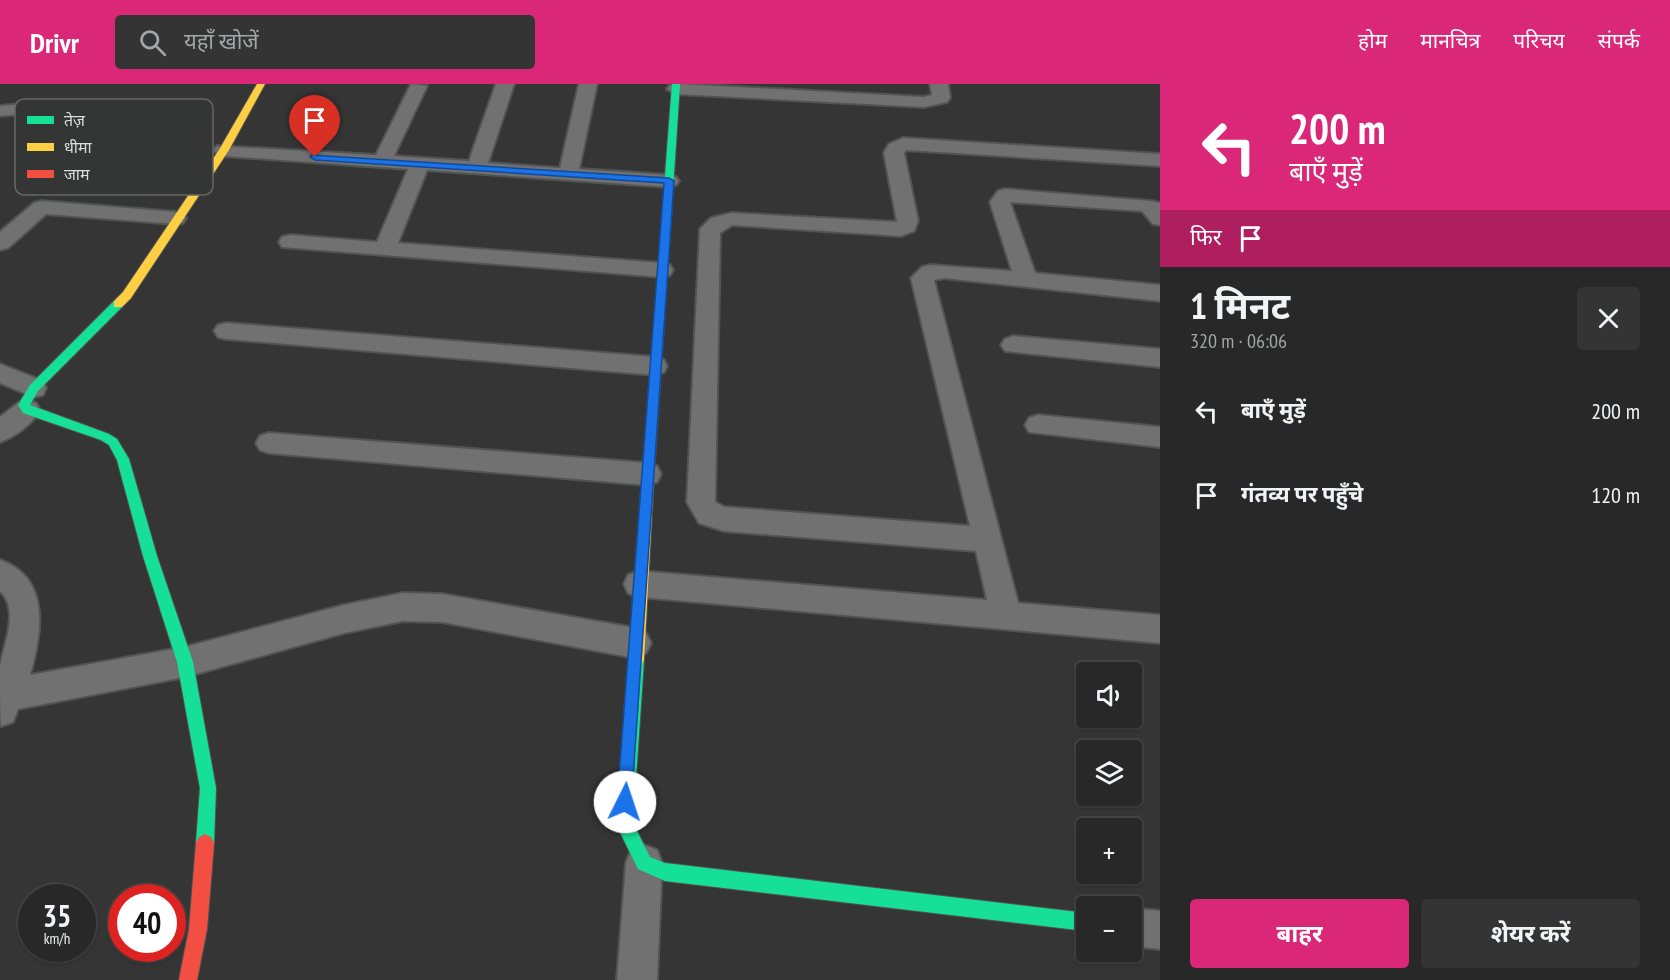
<!DOCTYPE html>
<html lang="hi">
<head>
<meta charset="utf-8">
<style>
	:root { --surface:#272827; --page:#333433; --text:#f1f3f6; --muted:#a4a6a7; --line:#434444; --accent:#db2777 }
	body { margin:0; font-family:"PT Sans Narrow","Noto Sans Devanagari",sans-serif; background:var(--page); color:var(--text); height:100vh; display:flex; flex-direction:column; font-size:22px; white-space:nowrap }
	* { box-sizing:border-box; margin:0 }
	p { font-size:20px; color:var(--muted) }
	.icon { flex:none; width:33px; height:33px; fill:none; stroke:currentColor; stroke-width:2; stroke-linecap:round; stroke-linejoin:round }
	.map { position:relative; flex:1; overflow:hidden }
	.side { display:flex; flex-direction:column; background:var(--surface); width:510px }
	.side>* { flex:none }
	.banner { background:#db2777; color:#fff; overflow:hidden }
	.buttons { position:absolute; left:1076px; top:578px; display:grid; gap:12px }
	.buttons a { display:grid; place-items:center; width:66px; height:66px; border-radius:6px; background:var(--surface); box-shadow:0 2px 4px #0004,0 0 0 2px var(--line); font-size:30px }
	.speed { position:absolute; left:18px; top:800px; display:flex; gap:12px; font-size:30px; font-weight:700; text-align:center }
	.speed>* { display:grid; place-content:center; width:78px; height:78px; border-radius:50%; background:var(--surface); box-shadow:0 2px 4px #0004,0 0 0 2px var(--line); line-height:1 }
	.speed small { font-size:15px; font-weight:400 }
	.speed .limit { border:9px solid #d22; background:#fff; color:#111 }
	.pin { position:absolute; display:grid; place-items:center; width:51px; height:51px; color:#fff; margin:-62px -26px; border-radius:50% 50% 50% 0; rotate:-45deg; box-shadow:0 0 6px #0007 }
	.pin .icon { rotate:45deg }
	.me { position:absolute; width:66px; margin:-33px; rotate:4deg; stroke-linejoin:round; filter:drop-shadow(0 0 4px #0008) }
	.turn { display:flex; align-items:center; gap:21px; height:126px; padding:0 30px; font-size:27px }
	.turn .icon { width:78px; height:78px; stroke-width:2.5 }
	.turn b { display:block; font-size:42px; line-height:51px }
	.then { display:flex; align-items:center; height:57px; padding:0 30px; background:#0003; gap:12px; font-size:22px }
	.round { display:grid; place-items:center; flex:none; width:63px; height:63px; border-radius:6px; background:var(--page) }
	.summary { display:flex; align-items:center; justify-content:space-between; height:102px; padding:0 30px }
	h1 { font-size:36px; font-weight:700; line-height:45px }
	.action { display:flex; gap:12px; margin-top:auto; padding:12px 30px }
	.action a { flex:1; height:69px; border-radius:6px; background:var(--accent); color:#fff; font-size:24px; font-weight:700; line-height:69px; text-align:center }
	.action a+a { background:var(--page); color:var(--text) }
	ul { padding:0; list-style:none }
	li { display:flex; align-items:center; gap:18px; height:84px; padding:0 30px }
	li div { flex:1 }
	li b { display:block; font-size:22px }
	li em { font-style:normal }
	header { display:flex; align-items:center; gap:36px; box-sizing:border-box; height:84px; padding:0 30px; background:var(--accent); color:#fff }
	header strong { font-size:28px }
	nav { display:flex; gap:33px; margin-inline-start:auto; font-size:21px }
	.search { width:420px; height:54px; background:var(--page); display:flex; align-items:center; gap:15px; box-sizing:border-box; padding:0 21px; border-radius:6px; color:var(--muted); font-size:22px }
	main { display:flex; flex:1; min-height:0 }
	.map>svg:first-child { display:block }
	.lines { fill:none; stroke-linecap:round; stroke-linejoin:round }
	.street-casing { stroke:#525453; stroke-width:4 }
	.fast-casing { stroke:#525453; stroke-width:2 }
	.slow-casing { stroke:#525453; stroke-width:2 }
	.jam-casing { stroke:#525453; stroke-width:2 }
	.street { fill:#707170; fill-rule:evenodd }
	.fast { fill:#16e098; fill-rule:evenodd }
	.slow { fill:#ffcf43; fill-rule:evenodd }
	.jam { fill:#f24e42; fill-rule:evenodd }
	.route { fill:#1a73e8; stroke:#114b97; stroke-width:1.5 }
	.key { fill:#333634; stroke:#666867; stroke-width:1.5 }
	.key-label { font-size:16px; fill:#dcdedd }
</style>
</head>
<body>
<header>
<strong>Drivr</strong>
<div class="search"><svg class="icon" aria-label="search" viewBox="0 0 24 24"><circle cx="10" cy="10" r="6"/><path d="M15 15l6 6"/></svg>यहाँ खोजें</div>
<nav><a>होम</a><a>मानचित्र</a><a>परिचय</a><a>संपर्क</a></nav>
</header>
<main>
<div class="map">
<svg width="1160" height="896" viewBox="0 0 1160 896">
	<rect width="100%" height="100%" fill="#343534"/>
	<g class="lines">
		<defs>
			<path id="street" d="M 411,0 L 427,2 L 394,72 L 469,77 L 496,0 L 514,0 L 488,79 L 560,84 L 579,0 L 597,0 L 579,85 L 669,91 L 676,93 L 679,97 L 676,101 L 669,103 L 427,86 L 398,159 L 662,179 L 670,181 L 673,186 L 670,191 L 662,193 L 282,163 L 279,158 L 282,153 L 290,151 L 377,158 L 408,85 L 224,72 L 217,70 L 214,66 L 217,62 L 376,71 Z
				M 681,0 L 924,13 L 932,11 L 930,0 L 948,0 L 950,14 L 947,18 L 924,23 L 676,10 L 667,5 L 670,1 Z
				M 54,17 L 63,22 L 60,26 L 0,32 L 0,22 Z
				M 903,54 L 1160,70 L 1160,82 L 906,66 L 904,69 L 918,137 L 914,147 L 901,152 L 732,141 L 720,149 L 715,418 L 724,423 L 970,442 L 911,194 L 922,183 L 930,181 L 1012,187 L 990,118 L 998,107 L 1005,105 L 1151,117 L 1160,119 L 1160,141 L 1153,140 L 1142,127 L 1010,118 L 1035,189 L 1160,201 L 1160,217 L 944,194 L 934,196 L 1018,519 L 1160,531 L 1160,559 L 639,513 L 628,509 L 624,500 L 628,491 L 639,487 L 987,516 L 976,467 L 724,447 L 699,439 L 687,418 L 700,145 L 711,134 L 732,129 L 897,138 L 884,69 L 889,60 Z
				M 41,117 L 176,128 L 183,129 L 186,134 L 183,139 L 176,140 L 46,130 L 8,164 L 0,166 L 0,148 L 34,119 Z
				M 226,239 L 655,273 L 664,276 L 667,282 L 664,288 L 655,291 L 226,255 L 218,253 L 214,247 L 218,241 Z
				M 1013,252 L 1160,265 L 1160,283 L 1005,267 L 1001,261 L 1005,255 Z
				M 0,280 L 43,297 L 46,304 L 43,311 L 34,313 L 0,299 Z
				M 27,316 L 36,319 L 40,326 C 32,340 15,353 0,358 L 0,333 L 18,319 Z
				M 1038,331 L 1160,343 L 1160,363 L 1029,348 L 1025,341 L 1029,334 Z
				M 269,349 L 647,379 L 657,382 L 661,390 L 657,398 L 647,401 L 269,369 L 260,366 L 256,359 L 260,352 Z
				M 0,476 C 51,494 42,549 30,591 L 185,563 L 344,521 L 403,509 L 442,510 L 635,544 L 646,549 L 651,559 L 646,569 L 635,574 L 442,538 L 403,537 L 344,549 L 185,593 L 18,625 L 13,638 L 1,642 C 0,627 0,599 0,582 C 4,559 20,526 0,507 Z
				M 644,761 L 657,766 L 662,779 L 657,896 L 617,896 L 626,779 L 631,766 Z
				M 1131,824 L 1160,827 L 1160,865 L 1131,862 Z"/>
			<path id="fast" d="M 672,0 L 680,0 L 654,392 L 648,397 L 642,392 Z
				M 118,216 L 122,217 L 122,223 L 38,307 L 30,321 L 109,350 L 117,355 L 129,375 L 157,472 L 193,578 L 216,704 L 214,759 L 211,765 L 205,768 L 199,765 L 196,759 L 200,704 L 177,578 L 143,472 L 117,376 L 109,361 L 101,356 L 23,329 L 18,321 L 30,301 L 114,217 Z
				M 636,569 L 641,571 L 644,576 L 633,739 L 650,773 L 665,779 L 1086,829 L 1086,847 L 665,797 L 638,785 L 616,740 L 628,576 L 631,571 Z"/>
			<path id="slow" d="M 257,0 L 265,0 L 229,66 L 131,214 L 122,223 L 114,223 L 114,217 L 123,208 L 219,66 Z
				M 648,387 L 654,392 L 644,576 L 641,581 L 636,583 L 631,581 L 628,576 L 642,392 Z"/>
			<path id="jam" d="M 205,750 L 211,753 L 214,759 L 207,845 L 197,896 L 179,896 L 189,845 L 196,759 L 199,753 Z"/>
		</defs>
		<use href="#street" class="street-casing"/>
		<use href="#fast" class="fast-casing"/>
		<use href="#slow" class="slow-casing"/>
		<use href="#jam" class="jam-casing"/>
		<use href="#street" class="street"/>
		<use href="#fast" class="fast"/>
		<use href="#slow" class="slow"/>
		<use href="#jam" class="jam"/>
	</g>
	<path class="route" d="M 311,71 L 669,94 L 674,97 L 631,724 L 625,726 L 619,724 L 617,718 L 664,99 L 315,76 L 310,73 Z"/>
	<rect x="15" y="15" width="198" height="96" rx="9" class="key"/>
	<rect x="27" y="32" width="27" height="8" fill="#16e098"/>
	<rect x="27" y="59" width="27" height="8" fill="#ffcf43"/>
	<rect x="27" y="86" width="27" height="8" fill="#f24e42"/>
	<g class="key-label">
		<text x="64" y="42">तेज़</text>
		<text x="64" y="69">धीमा</text>
		<text x="64" y="96">जाम</text>
	</g>
</svg>
<div class="buttons">
<a><svg class="icon" aria-label="sound" viewBox="0 0 24 24"><path d="M4 9h4l5-4v14l-5-4H4zM17 9q2 3 0 6"/></svg></a>
<a><svg class="icon" aria-label="layers" viewBox="0 0 24 24"><path d="M12 4l9 5-9 5-9-5zM3 14l9 5 9-5"/></svg></a>
<a>+</a>
<a>−</a>
</div>
<div class="speed"><div>35<small>km/h</small></div><div class="limit">40</div></div>
<div class="pin" style="left:315px;top:73px;background:#d93025"><svg class="icon" aria-label="arrive" viewBox="0 0 24 24"><path d="M6 21V4h12l-3 4 3 4H6"/></svg></div>
<svg class="me" style="left:625px;top:718px" viewBox="-20 -20 40 40"><circle r="19" fill="#fff"/><path d="M0-13L10 11 0 6-10 11z" fill="#1a73e8"/></svg>
</div>
<section class="side">
<div class="banner">
<div class="turn"><svg class="icon" aria-label="left" viewBox="0 0 24 24"><path d="M17 20v-9H6M10 6l-5 5 5 5"/></svg><div><b>200 m</b>बाएँ मुड़ें</div></div>
<div class="then">फिर<svg class="icon" aria-label="arrive" viewBox="0 0 24 24"><path d="M6 21V4h12l-3 4 3 4H6"/></svg></div>
</div>
<div class="summary"><div><h1>1 मिनट</h1><p>320 m · 06:06</p></div><a class="round"><svg class="icon" aria-label="close" viewBox="0 0 24 24"><path d="M6 6l12 12M18 6L6 18"/></svg></a></div>
<ul>
<li><svg class="icon" aria-label="left" viewBox="0 0 24 24"><path d="M17 20v-9H6M10 6l-5 5 5 5"/></svg><div><b>बाएँ मुड़ें</b></div><em>200 m</em></li>
<li><svg class="icon" aria-label="arrive" viewBox="0 0 24 24"><path d="M6 21V4h12l-3 4 3 4H6"/></svg><div><b>गंतव्य पर पहुँचे</b></div><em>120 m</em></li>
</ul>
<div class="action"><a>बाहर</a><a>शेयर करें</a></div>
</section>
</main>
</body>
</html>
